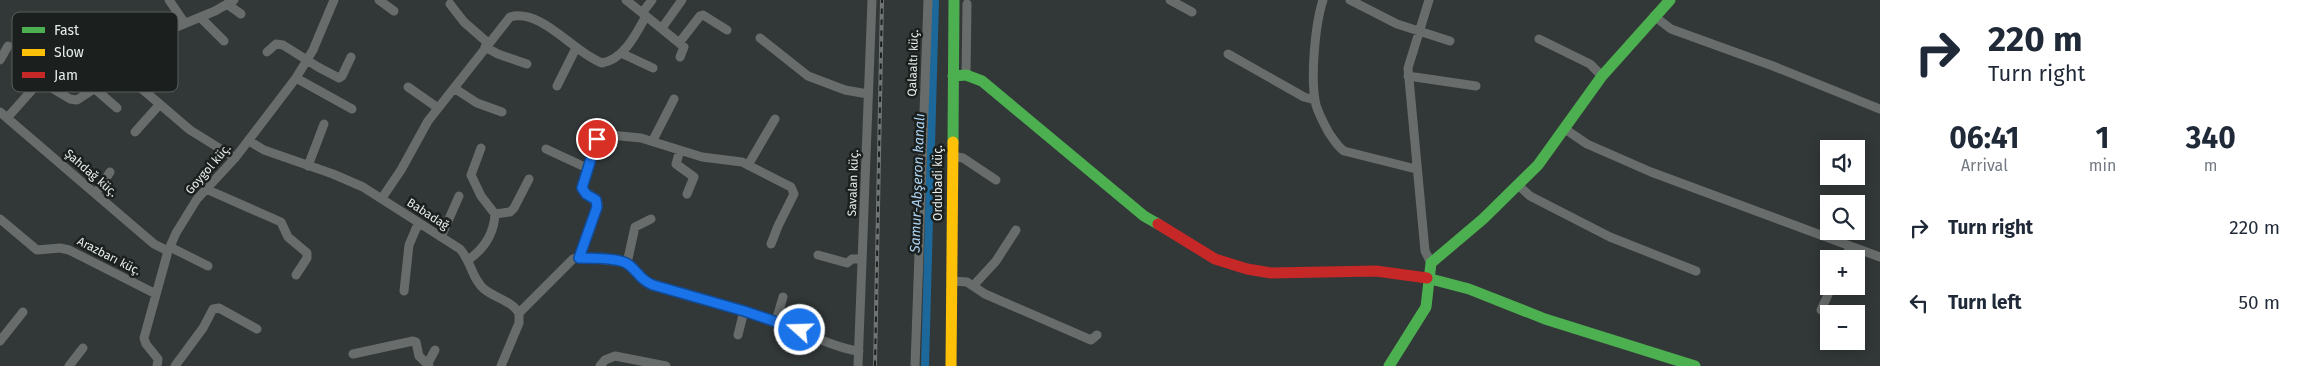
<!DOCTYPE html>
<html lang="en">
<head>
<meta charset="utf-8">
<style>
	:root { --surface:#fff; --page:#f2f2f3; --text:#1f2937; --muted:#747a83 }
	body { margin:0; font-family:"Fira Sans",sans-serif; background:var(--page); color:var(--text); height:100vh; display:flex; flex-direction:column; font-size:19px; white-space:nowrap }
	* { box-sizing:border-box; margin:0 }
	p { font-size:16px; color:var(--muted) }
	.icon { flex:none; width:28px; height:28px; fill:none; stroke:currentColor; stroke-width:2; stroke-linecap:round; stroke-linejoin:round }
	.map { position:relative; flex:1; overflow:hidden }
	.panel { display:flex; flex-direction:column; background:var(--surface); width:425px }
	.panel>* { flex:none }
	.hud { background:#fff; color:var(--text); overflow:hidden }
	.fabs { position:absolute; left:1820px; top:140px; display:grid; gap:10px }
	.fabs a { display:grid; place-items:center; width:45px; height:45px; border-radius:0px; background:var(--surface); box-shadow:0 2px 12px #0003; font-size:25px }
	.pin { position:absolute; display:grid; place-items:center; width:42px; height:42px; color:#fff; margin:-21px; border:2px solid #fff; border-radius:50%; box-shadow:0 1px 5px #0007 }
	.me { position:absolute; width:55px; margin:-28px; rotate:290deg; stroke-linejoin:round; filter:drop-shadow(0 0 4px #0008) }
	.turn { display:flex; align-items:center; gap:18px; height:105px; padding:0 25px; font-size:22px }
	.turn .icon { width:65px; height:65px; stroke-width:2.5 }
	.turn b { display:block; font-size:35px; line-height:42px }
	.eta { display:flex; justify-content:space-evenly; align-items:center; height:85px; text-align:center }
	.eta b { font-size:30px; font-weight:700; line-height:35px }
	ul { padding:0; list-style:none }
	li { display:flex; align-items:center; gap:15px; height:75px; padding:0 25px }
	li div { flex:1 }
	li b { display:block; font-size:19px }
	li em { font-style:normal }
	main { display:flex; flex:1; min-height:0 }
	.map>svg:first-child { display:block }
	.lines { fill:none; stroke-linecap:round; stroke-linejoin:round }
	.canal { stroke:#1d689a; stroke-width:8 }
	.street { stroke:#686c6b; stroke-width:9 }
	.fast { stroke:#4caf50; stroke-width:11 }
	.slow { stroke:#ffc107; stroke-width:11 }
	.jam { stroke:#c62828; stroke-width:11 }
	.rail-casing { stroke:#707473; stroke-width:4 }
	.rail { stroke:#1b201f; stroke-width:2; stroke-dasharray:5.5; stroke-linecap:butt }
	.route-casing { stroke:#114b97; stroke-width:12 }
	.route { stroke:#1a73e8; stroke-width:9 }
	.labels { text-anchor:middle; stroke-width:5; stroke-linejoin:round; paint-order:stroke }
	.street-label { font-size:12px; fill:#e6edeb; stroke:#1b201f }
	.water-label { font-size:14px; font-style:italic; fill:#add1f0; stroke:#1b201f }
	.key { fill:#1b201f; stroke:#585e5c; stroke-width:1 }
	.key-label { font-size:14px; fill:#e6edeb }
</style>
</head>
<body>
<main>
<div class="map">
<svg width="1880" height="366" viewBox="0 0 1880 366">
	<rect width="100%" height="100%" fill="#323737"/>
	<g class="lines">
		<path class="canal" d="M 925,366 L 935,0"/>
		<path class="street" d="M 169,0 L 184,22
			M 379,0 L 394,11
			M 626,0 L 646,16
			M 1170,0 L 1192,12
			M 1323,0 C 1315,24 1310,80 1316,105 C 1319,115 1324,124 1329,133 C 1334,140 1337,146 1344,151 L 1416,169
			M 1350,0 L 1397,24 L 1450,41
			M 1429,0 L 1408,68 L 1425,251 L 1431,263
			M 227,4 L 241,14
			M 450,4 L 464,22 L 488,43
			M 642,13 L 652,0
			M 1654,16 L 1671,29 L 1773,66 L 1880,109
			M 200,17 L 224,41
			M 662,28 L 682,0
			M 43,30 L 81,55
			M 760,38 L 808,76 L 845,90 L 868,94
			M 1539,39 L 1590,64 L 1602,76
			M 679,43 L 700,16 L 703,15 L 727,30
			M 485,47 L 498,54 L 527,64
			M 267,52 L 276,44 L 283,45 L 318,67 L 339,78 L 342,76 L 351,57
			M 621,53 L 653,68
			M 1228,54 L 1304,97 L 1315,100
			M 0,60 L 8,46
			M 121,71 L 190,130 L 235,158
			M 966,75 L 967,4
			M 1408,76 L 1476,86
			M 296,78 L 352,109
			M 40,81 L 70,99 L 77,100 L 121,71 L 162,36 L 174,28 L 215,11 L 234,0
			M 557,86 L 576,48
			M 408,87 L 438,108
			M 94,88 L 117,108
			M 454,88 L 477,103 L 502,112
			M 0,112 L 154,244 L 168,251
			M 7,118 L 40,81 L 64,44
			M 1565,129 L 1587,144 L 1651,172 L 1880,257
			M 135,132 L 160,104
			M 653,140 L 674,99
			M 249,141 L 264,150 L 333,174 L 363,187 L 460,249 C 471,261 472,279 484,289 C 495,298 512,301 519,313 L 519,323 L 501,366
			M 546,149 L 587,168
			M 680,150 L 676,164 L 694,177 L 687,194
			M 952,156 L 963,158 L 996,180
			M 748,165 L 775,119
			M 308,166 L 324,124
			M 1518,185 L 1530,196 L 1610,237 L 1696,271
			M 206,189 L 281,222 L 288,237 L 307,253 L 307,258 L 296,275
			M 96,193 L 110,172
			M 382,198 L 401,170 L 428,121 L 510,17 C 541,8 573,52 602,63 C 624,59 636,34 646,16 L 684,47 L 680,57
			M 495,214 L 510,212 L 514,208 L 529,179
			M 0,219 L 37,250 L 60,248 L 69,250 L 156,294
			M 441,237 L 459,196
			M 170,247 L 208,266
			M 818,255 L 847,263 L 852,259 L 862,259
			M 579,257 L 590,231 L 598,203 L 583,191 L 583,184 L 595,144 L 600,137 L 610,135 L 641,138 L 702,157 L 742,162 L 791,187 L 794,194 L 778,226 L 771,244
			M 1845,259 L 1850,247
			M 468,260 C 484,249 494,233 495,214 L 481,196 L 471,175 L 481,148
			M 627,263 L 635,227 L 651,219
			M 952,281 L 967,282 L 985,294 L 1091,340 L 1097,335
			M 974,285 L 996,261 L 1016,230
			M 404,291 L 409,245 L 418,224
			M 1821,310 L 1832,286
			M 519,313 L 573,259 L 579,257 L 622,262 C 634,266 640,280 653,285 C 695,297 738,307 779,322 C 801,330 836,349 859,351
			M 776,321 L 783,297
			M 738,335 L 744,311
			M 0,341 L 23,312
			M 353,354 L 413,341 L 416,342 L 419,356 L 429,366
			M 428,363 L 435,350
			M 69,366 L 83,348
			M 157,366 L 158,359 L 146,344 L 144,338 L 168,251 L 176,233 L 197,199 L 235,158 L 296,78 L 313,50 L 334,0
			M 175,366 L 203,328 L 213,309 L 219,308 L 257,329
			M 600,366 L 605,360 L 615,356 L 666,366
			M 858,366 L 872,0
			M 915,366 L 928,0"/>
		<path class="fast" d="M 953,76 L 966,75 L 982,81 L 1144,216 L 1158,224
			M 953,142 L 954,0
			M 1427,278 L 1469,289 L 1545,319 L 1695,366
			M 1389,366 L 1426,307 L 1431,263 L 1483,219 L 1538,165 L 1602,76 L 1670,0"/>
		<path class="slow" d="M 951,366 L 953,142"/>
		<path class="jam" d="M 1158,224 L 1215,259 L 1247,269 L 1271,273 L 1376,271 L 1427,278"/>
		<defs>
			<path id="rail" d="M 875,366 L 882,0"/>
		</defs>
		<use href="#rail" class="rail-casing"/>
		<use href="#rail" class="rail"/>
	</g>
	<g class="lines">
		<defs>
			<path id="route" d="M 597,139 L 582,188 L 586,194 L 596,200 L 597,207 L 579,258 C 590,258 617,258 626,263 C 637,269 639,280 653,285 L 744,311 L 800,330"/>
		</defs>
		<use href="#route" class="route-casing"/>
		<use href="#route" class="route"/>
	</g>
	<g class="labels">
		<g class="street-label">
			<text transform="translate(913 63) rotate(-88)" y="4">Qalaaltı küç.</text>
			<text transform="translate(208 169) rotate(-49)" y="4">Goygol küç.</text>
			<text transform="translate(91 173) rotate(41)" y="4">Şahdağ küç.</text>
			<text transform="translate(853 183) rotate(-88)" y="4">Savalan küç.</text>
			<text transform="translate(938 183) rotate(-90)" y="4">Ordubadi küç.</text>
			<text transform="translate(428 214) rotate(33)" y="4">Babadağ</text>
			<text transform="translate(109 256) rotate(27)" y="4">Arazbarı küç.</text>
		</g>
		<g class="water-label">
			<text transform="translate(917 183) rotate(-88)" y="5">Samur-Abşeron kanalı</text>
		</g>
	</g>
	<rect x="12" y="12" width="166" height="80" rx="8" class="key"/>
	<rect x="22" y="27" width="23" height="6" fill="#4caf50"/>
	<rect x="22" y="49" width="23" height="7" fill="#ffc107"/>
	<rect x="22" y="72" width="23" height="6" fill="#c62828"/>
	<g class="key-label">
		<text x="54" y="35">Fast</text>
		<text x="54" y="57">Slow</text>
		<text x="54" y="80">Jam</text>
	</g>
</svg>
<div class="fabs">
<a><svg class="icon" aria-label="sound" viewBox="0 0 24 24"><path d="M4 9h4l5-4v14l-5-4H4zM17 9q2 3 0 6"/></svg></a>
<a><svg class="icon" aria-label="search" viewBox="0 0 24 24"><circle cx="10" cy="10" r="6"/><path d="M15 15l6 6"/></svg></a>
<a>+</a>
<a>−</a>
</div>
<div class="pin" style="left:597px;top:139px;background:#d93025"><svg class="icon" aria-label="arrive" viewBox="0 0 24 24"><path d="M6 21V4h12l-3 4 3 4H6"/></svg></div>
<svg class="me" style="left:800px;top:330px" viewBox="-20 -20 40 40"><circle r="17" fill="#1a73e8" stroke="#fff" stroke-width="3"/><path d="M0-11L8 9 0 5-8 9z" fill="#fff"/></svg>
</div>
<section class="panel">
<div class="hud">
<div class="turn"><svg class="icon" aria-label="right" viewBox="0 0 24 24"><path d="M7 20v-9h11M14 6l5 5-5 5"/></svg><div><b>220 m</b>Turn right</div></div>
</div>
<div class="eta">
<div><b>06:41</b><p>Arrival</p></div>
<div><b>1</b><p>min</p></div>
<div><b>340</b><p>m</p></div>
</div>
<ul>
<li><svg class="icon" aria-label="right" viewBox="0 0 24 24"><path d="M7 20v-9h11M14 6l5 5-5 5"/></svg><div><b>Turn right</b></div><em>220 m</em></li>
<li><svg class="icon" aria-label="left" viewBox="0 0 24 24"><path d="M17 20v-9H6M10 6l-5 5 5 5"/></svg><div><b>Turn left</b></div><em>50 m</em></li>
</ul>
</section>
</main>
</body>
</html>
